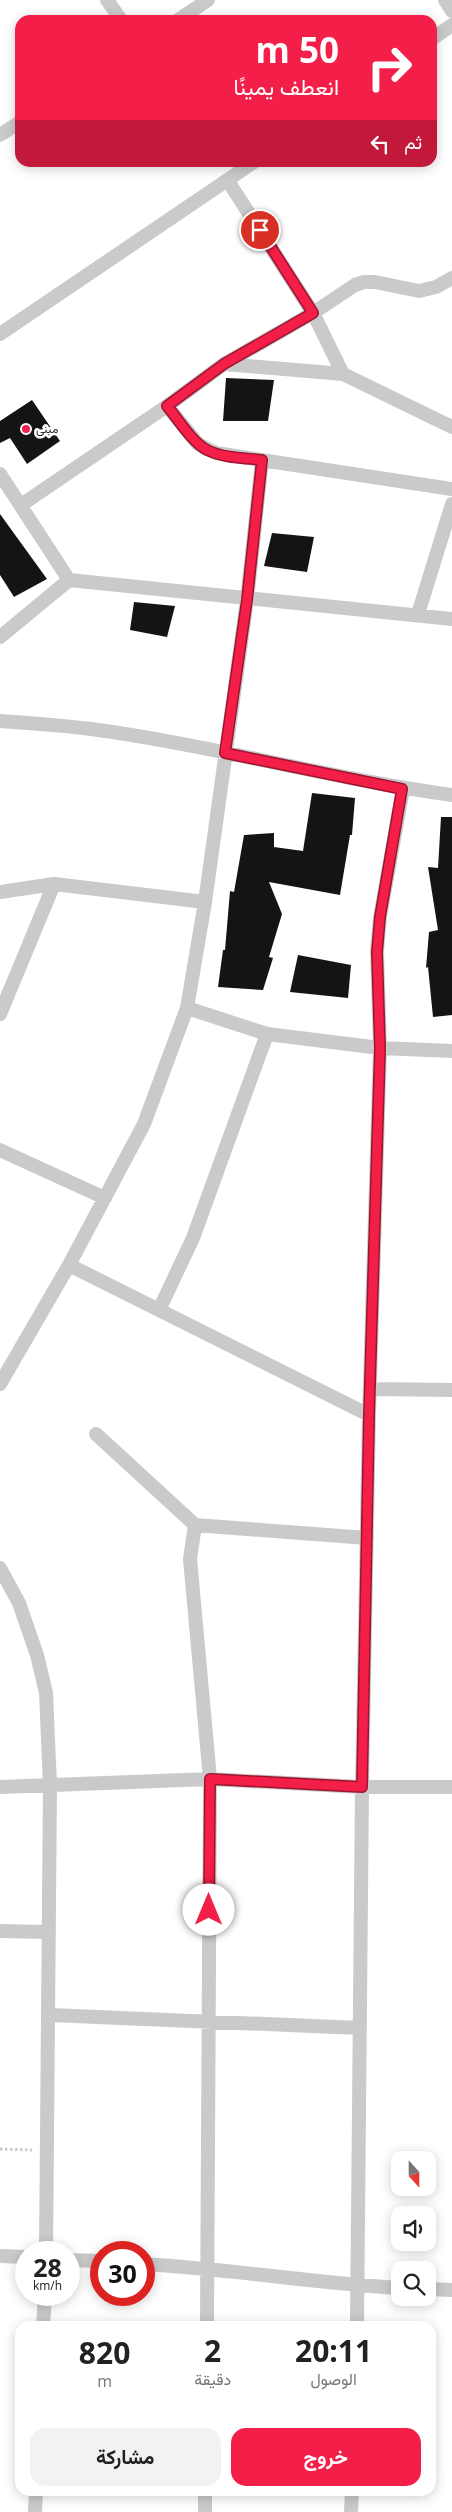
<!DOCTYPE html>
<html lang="ar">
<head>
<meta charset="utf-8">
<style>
	:root { --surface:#fff; --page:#f2f2f2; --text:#222; --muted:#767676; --accent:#f31f49 }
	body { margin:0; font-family:"Open Sans",Vazirmatn,sans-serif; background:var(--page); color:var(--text); direction:rtl; height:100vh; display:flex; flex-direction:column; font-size:19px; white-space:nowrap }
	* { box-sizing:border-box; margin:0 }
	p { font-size:16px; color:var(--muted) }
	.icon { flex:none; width:28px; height:28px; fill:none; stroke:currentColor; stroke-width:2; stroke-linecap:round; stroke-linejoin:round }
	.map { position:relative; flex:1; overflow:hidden; direction:ltr }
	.details { position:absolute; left:15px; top:2321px; width:421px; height:175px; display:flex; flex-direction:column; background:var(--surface); border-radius:15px; box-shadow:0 2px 12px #0003; direction:rtl }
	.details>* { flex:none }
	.hud { position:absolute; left:15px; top:15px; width:422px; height:152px; border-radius:15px; box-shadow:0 2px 12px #0003; direction:rtl; background:#f31f49; color:#fff; overflow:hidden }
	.needle { width:32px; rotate:159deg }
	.tools { position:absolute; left:391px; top:2151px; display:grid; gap:10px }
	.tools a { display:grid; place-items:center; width:45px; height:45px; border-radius:10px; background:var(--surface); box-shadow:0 2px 12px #0003; font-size:25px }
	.speed { position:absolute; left:15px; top:2241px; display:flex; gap:10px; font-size:25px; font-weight:700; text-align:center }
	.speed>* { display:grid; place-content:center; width:65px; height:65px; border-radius:50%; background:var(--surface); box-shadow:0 2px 12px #0003; line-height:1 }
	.speed small { font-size:12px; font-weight:400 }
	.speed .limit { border:8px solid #d22; background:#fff; color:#111 }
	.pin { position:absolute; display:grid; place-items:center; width:42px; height:42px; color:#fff; margin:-21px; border:2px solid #fff; border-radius:50%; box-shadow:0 1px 5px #0007 }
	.me { position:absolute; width:55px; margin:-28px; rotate:0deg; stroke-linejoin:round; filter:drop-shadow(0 0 4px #0008) }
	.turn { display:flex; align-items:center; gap:18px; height:105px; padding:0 15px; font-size:22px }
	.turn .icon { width:65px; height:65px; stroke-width:2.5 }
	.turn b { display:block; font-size:35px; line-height:42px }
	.then { display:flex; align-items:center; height:48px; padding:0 15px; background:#0003; gap:10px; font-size:19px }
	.eta { display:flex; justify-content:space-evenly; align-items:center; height:85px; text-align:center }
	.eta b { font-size:30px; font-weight:700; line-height:35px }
	.action { display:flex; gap:10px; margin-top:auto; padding:10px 15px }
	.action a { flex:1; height:58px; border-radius:15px; background:var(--accent); color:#fff; font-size:20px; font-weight:700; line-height:58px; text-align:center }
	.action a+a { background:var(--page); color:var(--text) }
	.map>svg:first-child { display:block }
	.building { fill:#141414 }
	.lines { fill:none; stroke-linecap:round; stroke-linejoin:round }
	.path { stroke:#cacaca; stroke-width:3; stroke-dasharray:2.5 2.5; stroke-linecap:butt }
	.street { stroke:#cacaca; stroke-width:14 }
	.route-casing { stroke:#9e142f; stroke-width:12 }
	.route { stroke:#f31f49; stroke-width:9 }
	.poi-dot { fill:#f31f49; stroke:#fff; stroke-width:2 }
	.labels { text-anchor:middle; stroke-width:5; stroke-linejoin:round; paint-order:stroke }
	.poi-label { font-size:12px; fill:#2d2d2d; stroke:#fff; text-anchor:start }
</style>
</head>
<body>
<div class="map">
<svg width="452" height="2512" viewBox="0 0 452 2512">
	<rect width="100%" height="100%" fill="#fff"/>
	<path class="building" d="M 226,378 L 274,380 L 268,421 L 223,421 Z
		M 32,400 L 60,441 L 27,464 L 10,438 L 0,443 L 0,421 Z
		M 0,514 L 47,579 L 14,597 L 0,575 Z
		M 272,533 L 314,537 L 307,572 L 264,566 Z
		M 134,602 L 175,606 L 167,637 L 130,630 Z
		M 312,793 L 355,798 L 352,835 L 350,835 L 340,895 L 269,882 L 282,914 L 269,957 L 273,958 L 263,990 L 218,987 L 223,950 L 225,950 L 230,891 L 234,892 L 244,835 L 274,833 L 274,847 L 303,851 Z
		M 441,817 L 452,817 L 452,1015 L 433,1017 L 428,967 L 426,968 L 429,932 L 438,930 L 428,867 L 438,868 Z
		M 298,955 L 351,965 L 348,998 L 290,992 Z"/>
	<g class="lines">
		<path class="path" d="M 0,2149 L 32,2150"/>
		<path class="street" d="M 107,0 L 121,20
			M 445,0 L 452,11
			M 178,20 L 208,0
			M 432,39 L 452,25
			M 0,135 L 20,122
			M 228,181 L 313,313 L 343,374 L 452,427
			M 0,334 L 254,162
			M 224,364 L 343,374
			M 167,406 L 198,444 L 216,453 L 452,489
			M 0,474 L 69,580 L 452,619
			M 21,505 L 167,406 L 224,364 L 313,313 L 355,285 L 364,282 L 375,282 L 419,291 L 436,287 L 452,278
			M 418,614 L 452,504
			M 0,637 L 69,580
			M 0,721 C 30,723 61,725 91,729 C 212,745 331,779 452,795
			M 0,892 L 54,884 L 205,902
			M 187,1008 L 267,1034 L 380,1048 L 452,1051
			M 0,1014 L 54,884
			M 0,1150 L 105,1198
			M 69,1265 L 369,1415
			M 159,1310 L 193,1238 L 267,1034
			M 0,1384 L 69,1265 L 144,1124 L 187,1008 L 205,902 L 247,600 L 262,460
			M 370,1389 L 452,1390
			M 96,1434 L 195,1525 L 367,1538
			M 195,1525 L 190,1559 L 210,1779 L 207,2326
			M 0,1568 L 19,1603 L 37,1655 L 46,1693 L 50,1785 L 46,2252
			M 0,1787 L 210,1779 L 362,1787 L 452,1787
			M 0,1931 L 49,1932
			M 50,2015 L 360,2028
			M 0,2256 L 26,2257
			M 69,2260 L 101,2261
			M 144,2264 C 230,2269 314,2283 400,2288
			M 428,2289 L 452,2290
			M 43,2326 L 45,2295
			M 357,2326 L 362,1787 L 369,1415 L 380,1048 L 377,951 L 380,917 L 403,789
			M 35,2512 L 36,2491
			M 205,2512 L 205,2491
			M 351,2512 L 352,2491"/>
	</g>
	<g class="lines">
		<defs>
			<path id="route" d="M 209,1910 L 210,1779 L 362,1787 L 369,1416 L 380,1048 L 377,952 L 380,917 L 402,789 L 225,753 L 247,600 L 262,460 C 245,458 223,458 207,450 C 191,441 179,420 167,406 L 224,364 L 313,313 L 260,230"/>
		</defs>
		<use href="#route" class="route-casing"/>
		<use href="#route" class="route"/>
	</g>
	<circle class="poi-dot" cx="26" cy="429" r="5"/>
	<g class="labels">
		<g class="poi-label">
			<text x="36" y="433">مبنى</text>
		</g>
	</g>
</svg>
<div class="tools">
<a><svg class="needle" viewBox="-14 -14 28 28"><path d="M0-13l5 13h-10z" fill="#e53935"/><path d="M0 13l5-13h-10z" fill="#767676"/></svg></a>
<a><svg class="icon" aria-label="sound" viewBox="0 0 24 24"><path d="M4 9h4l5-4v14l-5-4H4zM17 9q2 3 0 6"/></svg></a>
<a><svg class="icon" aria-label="search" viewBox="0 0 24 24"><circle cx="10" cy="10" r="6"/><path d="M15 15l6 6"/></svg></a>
</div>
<div class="speed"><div>28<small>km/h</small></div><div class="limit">30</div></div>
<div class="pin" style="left:260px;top:230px;background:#d93025"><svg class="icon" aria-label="arrive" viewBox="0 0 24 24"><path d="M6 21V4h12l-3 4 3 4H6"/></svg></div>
<svg class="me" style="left:209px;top:1910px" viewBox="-20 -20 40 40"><circle r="19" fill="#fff"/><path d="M0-13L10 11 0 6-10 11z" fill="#f31f49"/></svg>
<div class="hud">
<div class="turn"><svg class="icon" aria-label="right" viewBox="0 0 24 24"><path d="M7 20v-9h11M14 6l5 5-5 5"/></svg><div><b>50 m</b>انعطف يمينًا</div></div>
<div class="then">ثم<svg class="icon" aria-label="left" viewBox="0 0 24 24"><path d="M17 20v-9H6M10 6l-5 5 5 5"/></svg></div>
</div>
<section class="details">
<div class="eta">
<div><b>20:11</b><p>الوصول</p></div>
<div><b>2</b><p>دقيقة</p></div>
<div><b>820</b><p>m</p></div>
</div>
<div class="action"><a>خروج</a><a>مشاركة</a></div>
</section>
</div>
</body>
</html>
